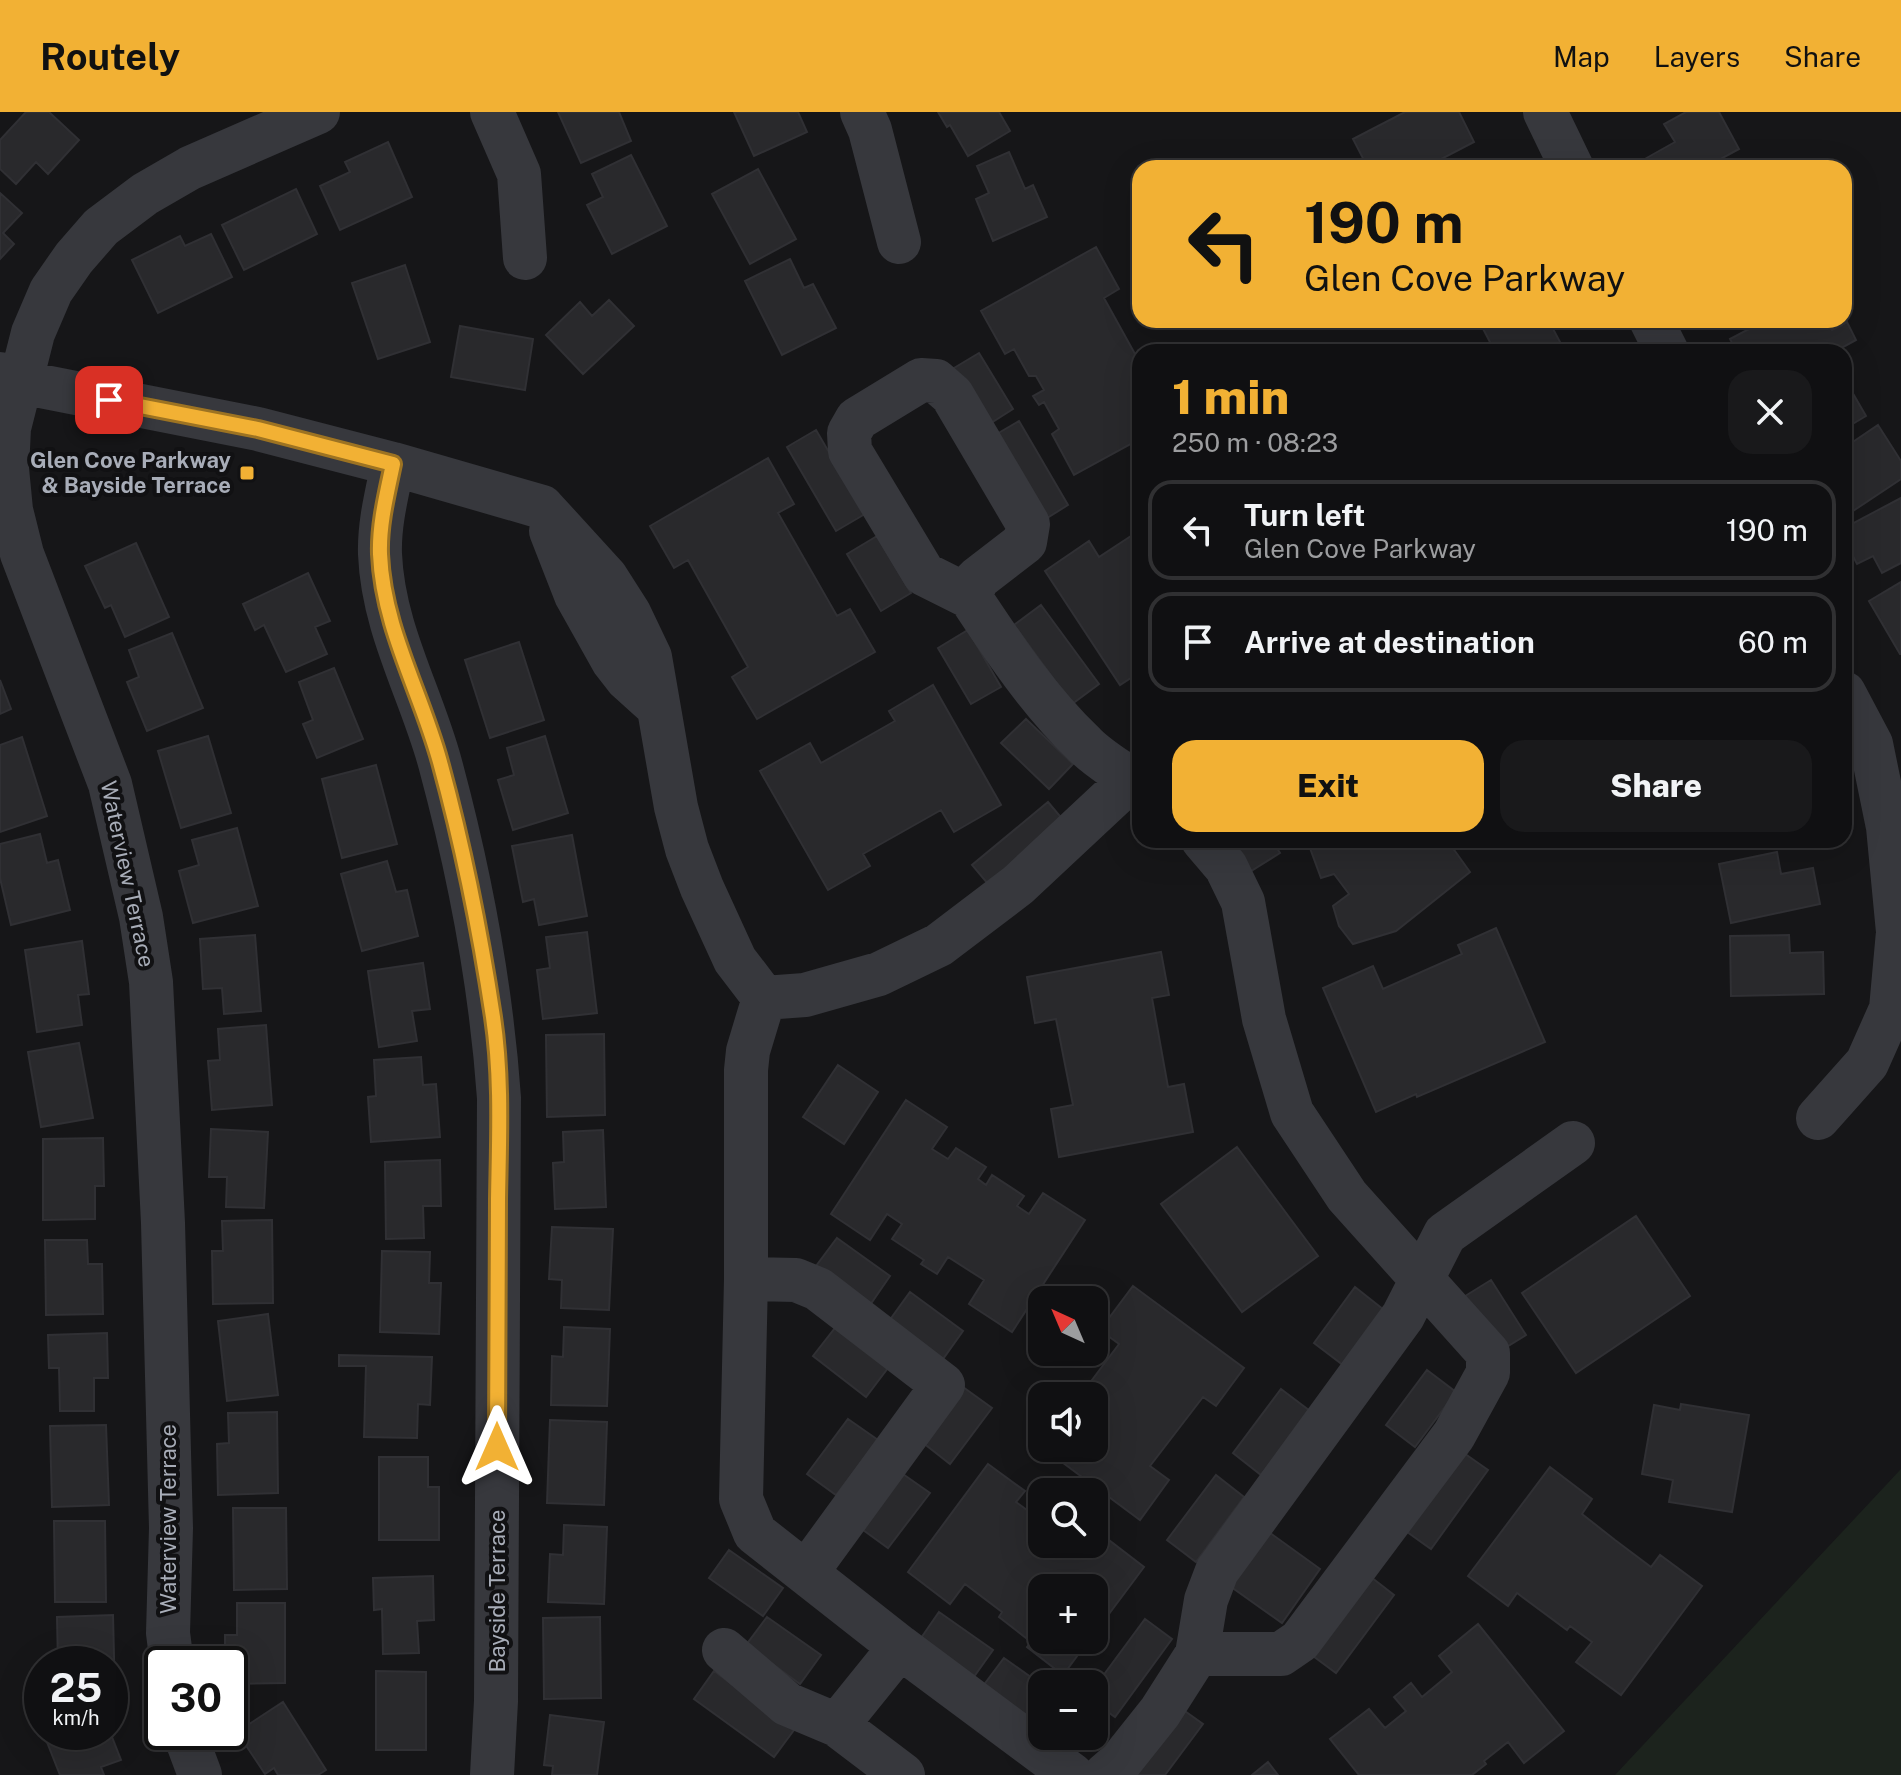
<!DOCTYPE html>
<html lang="en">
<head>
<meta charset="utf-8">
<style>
	:root { --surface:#101012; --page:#19191b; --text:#f1f3f6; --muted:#9c9d9f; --line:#303032; --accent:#f2b134 }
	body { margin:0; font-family:"Public Sans",sans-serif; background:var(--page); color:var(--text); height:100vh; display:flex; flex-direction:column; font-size:30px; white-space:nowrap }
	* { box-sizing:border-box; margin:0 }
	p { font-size:26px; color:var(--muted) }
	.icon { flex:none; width:44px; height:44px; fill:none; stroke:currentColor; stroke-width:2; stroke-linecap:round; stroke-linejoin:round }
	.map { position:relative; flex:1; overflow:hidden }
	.sheet { position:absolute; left:1132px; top:232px; width:720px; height:504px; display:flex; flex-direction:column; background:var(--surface); border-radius:24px; box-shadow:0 8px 32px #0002,0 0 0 2px var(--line) }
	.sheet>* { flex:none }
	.banner { position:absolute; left:1132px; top:48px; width:720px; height:168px; border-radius:24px; box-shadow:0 8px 32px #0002,0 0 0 2px var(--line); background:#f2b134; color:#111; overflow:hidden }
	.needle { width:52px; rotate:316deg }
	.buttons { position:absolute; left:1028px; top:1174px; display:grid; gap:16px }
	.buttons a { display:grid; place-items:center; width:80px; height:80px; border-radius:16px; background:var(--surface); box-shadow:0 8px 32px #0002,0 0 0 2px var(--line); font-size:40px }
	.speed { position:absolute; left:24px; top:1534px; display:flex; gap:16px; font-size:40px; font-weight:700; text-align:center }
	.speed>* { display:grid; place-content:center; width:104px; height:104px; border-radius:50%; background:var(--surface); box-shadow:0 8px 32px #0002,0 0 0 2px var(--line); line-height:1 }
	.speed small { font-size:20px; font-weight:400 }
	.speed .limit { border:4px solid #111; border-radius:12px; background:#fff; color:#111 }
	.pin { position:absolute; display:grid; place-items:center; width:68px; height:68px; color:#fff; margin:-34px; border-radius:16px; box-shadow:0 4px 12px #0006 }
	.me { position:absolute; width:88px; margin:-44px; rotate:0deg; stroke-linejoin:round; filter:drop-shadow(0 0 6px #0008) }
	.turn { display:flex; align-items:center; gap:28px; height:168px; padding:0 40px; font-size:36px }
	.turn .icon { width:104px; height:104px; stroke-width:2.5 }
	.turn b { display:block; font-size:56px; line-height:68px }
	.round { display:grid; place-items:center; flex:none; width:84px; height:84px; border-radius:24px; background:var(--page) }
	.head { display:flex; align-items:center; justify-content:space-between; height:136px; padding:0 40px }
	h1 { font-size:48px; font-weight:800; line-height:60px; color:var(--accent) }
	.cta { display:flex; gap:16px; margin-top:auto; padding:16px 40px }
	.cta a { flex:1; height:92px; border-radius:24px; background:var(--accent); color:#111; font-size:32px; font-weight:800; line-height:92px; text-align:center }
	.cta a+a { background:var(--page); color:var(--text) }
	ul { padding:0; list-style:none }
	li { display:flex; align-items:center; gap:24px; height:100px; margin:0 16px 12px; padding:0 24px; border:4px solid var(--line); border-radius:24px }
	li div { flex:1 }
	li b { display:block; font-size:30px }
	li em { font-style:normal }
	header { display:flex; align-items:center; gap:48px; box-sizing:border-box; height:112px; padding:0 40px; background:var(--accent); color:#111 }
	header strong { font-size:38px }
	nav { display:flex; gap:44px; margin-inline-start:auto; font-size:28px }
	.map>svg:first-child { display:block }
	.green { fill:#1c231d }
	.building { fill:#29292c; stroke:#303034; stroke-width:2 }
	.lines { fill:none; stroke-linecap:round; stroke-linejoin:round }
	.minor { stroke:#37383d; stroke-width:44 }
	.route-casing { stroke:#9d7322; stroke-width:20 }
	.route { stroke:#f2b134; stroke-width:14 }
	.poi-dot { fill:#f2b134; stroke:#111113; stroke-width:3 }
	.labels { text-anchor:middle; stroke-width:8; stroke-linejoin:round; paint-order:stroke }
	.poi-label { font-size:22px; font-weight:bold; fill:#a8adb8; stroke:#111113; text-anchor:end }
	.street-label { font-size:22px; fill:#a8adb8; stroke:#111113 }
</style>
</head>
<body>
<header>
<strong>Routely</strong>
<nav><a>Map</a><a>Layers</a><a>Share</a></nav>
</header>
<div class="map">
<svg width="1901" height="1663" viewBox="0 0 1901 1663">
	<rect width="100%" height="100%" fill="#161618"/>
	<path class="green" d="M 1901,1357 L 1901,1663 L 1615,1663 Z"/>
	<path class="building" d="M 26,0 L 49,0 L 79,28 L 48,62 L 36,50 L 16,72 L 0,57 L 0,28 Z
		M 558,0 L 619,0 L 631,29 L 581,51 Z
		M 734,0 L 798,0 L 807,20 L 754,44 Z
		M 938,0 L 999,0 L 1010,19 L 968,44 L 950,13 L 947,15 Z
		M 1405,0 L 1459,0 L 1474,30 L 1424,56 L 1368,56 L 1353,27 Z
		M 1686,0 L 1719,0 L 1739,37 L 1704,56 L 1648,56 L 1643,48 L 1675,30 L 1664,12 Z
		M 388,30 L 412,85 L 340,118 L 320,74 L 350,60 L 345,50 Z
		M 1009,40 L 1025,77 L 1033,73 L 1047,105 L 993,129 L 976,87 L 989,81 L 977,54 Z
		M 631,43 L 667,114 L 612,142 L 587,93 L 603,85 L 592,62 Z
		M 758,57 L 796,127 L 750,152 L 712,82 Z
		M 296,77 L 317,122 L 244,158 L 222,113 Z
		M 0,81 L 22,101 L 3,121 L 14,132 L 0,147 Z
		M 211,122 L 232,165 L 158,201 L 132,148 L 180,124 L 185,134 Z
		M 1096,135 L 1119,177 L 1104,186 L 1140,251 L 1140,327 L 1074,363 L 1052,322 L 1059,317 L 1044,290 L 1039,293 L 1033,284 L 1044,278 L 1036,264 L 1029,264 L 1014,237 L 1005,242 L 981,199 Z
		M 790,147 L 804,176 L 813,172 L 836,216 L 782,243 L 745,169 Z
		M 405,153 L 430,230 L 378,247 L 352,171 Z
		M 609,188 L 634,214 L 583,262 L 546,223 L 580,190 L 592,204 Z
		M 1482,208 L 1561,208 L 1551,213 L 1560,230 L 1541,240 L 1491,240 L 1488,234 L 1491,232 L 1479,209 Z
		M 1766,208 L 1826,208 L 1832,218 L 1847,210 L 1856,228 L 1834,240 L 1737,240 L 1730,227 Z
		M 460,214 L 533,227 L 525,278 L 451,265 Z
		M 979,241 L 1013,297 L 983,316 L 949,259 Z
		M 1844,266 L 1866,304 L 1844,317 Z
		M 1019,309 L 1068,393 L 1039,411 L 990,326 Z
		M 1878,313 L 1901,349 L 1901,367 L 1844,405 L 1844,336 Z
		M 816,318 L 865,402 L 836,419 L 787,335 Z
		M 768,346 L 794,392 L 778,401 L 837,504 L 850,497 L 875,540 L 757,607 L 732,565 L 748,555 L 688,448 L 674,456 L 650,414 Z
		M 1901,386 L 1901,451 L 1882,461 L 1873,444 L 1857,452 L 1844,427 L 1844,416 Z
		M 1140,418 L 1140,560 L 1120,573 L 1045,459 L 1089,429 L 1099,445 Z
		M 877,424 L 911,481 L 881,499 L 847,442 Z
		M 136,431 L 169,505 L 125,525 L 111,493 L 105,496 L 85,454 Z
		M 308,461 L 330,509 L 315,515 L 327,542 L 286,560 L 264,513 L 255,518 L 243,492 Z
		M 1901,470 L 1901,542 L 1900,542 L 1869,489 Z
		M 1041,493 L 1099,572 L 1072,592 L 1014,513 Z
		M 968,518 L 1001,575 L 971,592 L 938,536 Z
		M 172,521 L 203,596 L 147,619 L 127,570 L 139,565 L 129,538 Z
		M 519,530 L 544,608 L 490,626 L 465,548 Z
		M 334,556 L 363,627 L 317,646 L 303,612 L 313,608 L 299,570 Z
		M 0,568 L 11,597 L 0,602 Z
		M 933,573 L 1001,693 L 954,720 L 941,698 L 863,742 L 870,754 L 828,778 L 760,659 L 810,631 L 821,651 L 895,609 L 889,599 Z
		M 1026,607 L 1073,652 L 1049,677 L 1001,631 Z
		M 208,624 L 231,701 L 181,716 L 158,639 Z
		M 545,624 L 568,701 L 513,718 L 498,668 L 514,663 L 507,636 Z
		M 22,625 L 47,704 L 0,720 L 0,633 Z
		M 376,653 L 397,732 L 342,746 L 322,667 Z
		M 1048,690 L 1070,716 L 994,779 L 972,753 Z
		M 237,716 L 258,794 L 193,811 L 179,759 L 199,753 L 192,728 Z
		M 40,722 L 47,751 L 58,748 L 70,798 L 11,813 L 0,766 L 0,732 Z
		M 572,723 L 587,804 L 539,813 L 534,787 L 523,790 L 512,734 Z
		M 1232,728 L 1272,728 L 1280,741 L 1251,759 Z
		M 1307,728 L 1420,728 L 1426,736 L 1437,728 L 1447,728 L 1470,760 L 1396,819 L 1353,832 L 1339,814 L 1333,794 L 1349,782 L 1334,762 L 1321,766 Z
		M 1777,740 L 1781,762 L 1813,756 L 1820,792 L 1731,811 L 1719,752 Z
		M 387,749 L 396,780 L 407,778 L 418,824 L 362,839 L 341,762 Z
		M 1496,816 L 1545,930 L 1417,985 L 1416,982 L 1376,1000 L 1323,876 L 1373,854 L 1383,877 L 1462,842 L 1458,833 Z
		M 587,820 L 597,901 L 543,907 L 537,858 L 550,856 L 546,825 Z
		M 255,823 L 261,899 L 224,902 L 222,876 L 203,877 L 200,827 Z
		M 1789,823 L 1790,841 L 1823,840 L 1824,882 L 1731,884 L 1730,824 Z
		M 82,829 L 89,882 L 78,883 L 82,913 L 37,920 L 25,838 Z
		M 1161,840 L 1169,883 L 1152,886 L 1168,975 L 1184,972 L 1193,1020 L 1059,1045 L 1051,997 L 1073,993 L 1056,907 L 1035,911 L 1027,865 Z
		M 423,851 L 430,897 L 412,899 L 417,929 L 379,935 L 368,859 Z
		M 266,913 L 272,993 L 212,998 L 208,949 L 220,948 L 218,917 Z
		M 604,922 L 605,1003 L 547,1005 L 546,923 Z
		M 79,931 L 93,1006 L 41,1015 L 28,940 Z
		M 421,945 L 423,973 L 436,972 L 440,1025 L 371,1030 L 368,985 L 376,984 L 374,948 Z
		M 838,953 L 878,980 L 844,1032 L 803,1005 Z
		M 906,988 L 947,1015 L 932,1037 L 948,1047 L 956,1036 L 986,1055 L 978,1067 L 986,1073 L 992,1063 L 1024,1084 L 1017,1094 L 1029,1102 L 1043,1081 L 1085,1108 L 1012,1220 L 969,1192 L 984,1168 L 948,1145 L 937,1162 L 921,1152 L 924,1148 L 892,1127 L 902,1112 L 887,1102 L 870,1128 L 831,1102 Z
		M 211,1017 L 268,1020 L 264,1096 L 226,1095 L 227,1065 L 209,1065 Z
		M 603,1018 L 606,1095 L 555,1097 L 553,1051 L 564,1050 L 563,1020 Z
		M 103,1026 L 104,1074 L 95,1074 L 95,1107 L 43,1108 L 43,1027 Z
		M 1237,1035 L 1318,1144 L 1242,1200 L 1161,1092 Z
		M 440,1048 L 441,1094 L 423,1094 L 424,1126 L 386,1127 L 385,1050 Z
		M 1636,1104 L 1690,1184 L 1576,1261 L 1522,1181 Z
		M 272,1108 L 273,1191 L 213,1192 L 212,1139 L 223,1139 L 222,1109 Z
		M 552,1115 L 613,1117 L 609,1198 L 561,1196 L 562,1168 L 549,1167 Z
		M 837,1126 L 890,1164 L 870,1193 L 816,1154 Z
		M 45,1128 L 87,1128 L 88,1152 L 102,1152 L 103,1202 L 46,1203 Z
		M 382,1139 L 430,1140 L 429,1171 L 441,1171 L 439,1222 L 380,1220 Z
		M 1491,1168 L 1526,1223 L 1497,1241 L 1462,1186 Z
		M 1133,1174 L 1244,1256 L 1216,1294 L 1203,1285 L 1150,1354 L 1169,1368 L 1140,1408 L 1043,1336 L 1094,1336 L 1094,1284 L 1080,1284 L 1119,1232 L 1100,1218 Z
		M 1355,1175 L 1384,1198 L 1343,1253 L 1314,1231 Z
		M 910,1180 L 963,1219 L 943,1247 L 889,1209 Z
		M 268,1202 L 278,1283 L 227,1289 L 218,1209 Z
		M 564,1215 L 610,1217 L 607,1294 L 551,1293 L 552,1244 L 563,1245 Z
		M 835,1216 L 888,1256 L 866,1285 L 813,1244 Z
		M 107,1221 L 108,1266 L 94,1266 L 94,1299 L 60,1299 L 59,1256 L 49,1256 L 48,1223 Z
		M 339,1243 L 432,1245 L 430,1293 L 418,1292 L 417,1326 L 364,1325 L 366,1254 L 339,1254 Z
		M 1427,1258 L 1456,1280 L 1415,1335 L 1386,1313 Z
		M 963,1275 L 992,1296 L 950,1352 L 922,1330 Z
		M 1281,1277 L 1310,1299 L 1261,1363 L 1233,1341 Z
		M 1681,1292 L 1749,1303 L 1732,1400 L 1669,1390 L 1673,1368 L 1642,1362 L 1654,1293 L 1680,1298 Z
		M 277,1300 L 278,1381 L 218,1383 L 217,1332 L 229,1331 L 228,1301 Z
		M 848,1307 L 878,1328 L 836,1383 L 807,1362 Z
		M 550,1308 L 607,1310 L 604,1393 L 547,1391 Z
		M 106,1313 L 109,1393 L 52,1395 L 50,1314 Z
		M 1461,1339 L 1488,1358 L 1431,1437 L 1403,1417 Z
		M 379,1345 L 428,1345 L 428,1375 L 439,1375 L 439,1428 L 379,1428 Z
		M 988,1352 L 1025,1379 L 1016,1390 L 1042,1409 L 1042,1432 L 1072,1432 L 1086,1442 L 1101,1422 L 1144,1455 L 1094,1522 L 1094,1476 L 1042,1476 L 1042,1528 L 1089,1528 L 1063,1563 L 1027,1535 L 1031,1530 L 999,1505 L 1002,1500 L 965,1472 L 950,1492 L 908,1460 Z
		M 1550,1355 L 1592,1387 L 1582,1402 L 1615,1428 L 1651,1455 L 1660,1443 L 1702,1474 L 1621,1583 L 1576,1550 L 1592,1530 L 1570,1514 L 1567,1518 L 1517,1481 L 1508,1494 L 1468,1464 Z
		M 900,1360 L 930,1381 L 888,1436 L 859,1415 Z
		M 1216,1363 L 1244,1385 L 1196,1450 L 1167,1428 Z
		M 233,1396 L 286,1396 L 287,1477 L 234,1478 Z
		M 54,1409 L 105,1409 L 106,1490 L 55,1490 Z
		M 564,1413 L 607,1415 L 604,1492 L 548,1490 L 550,1442 L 563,1443 Z
		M 1266,1418 L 1320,1457 L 1282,1511 L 1227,1472 Z
		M 729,1438 L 783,1476 L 763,1504 L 709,1466 Z
		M 1367,1462 L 1394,1483 L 1336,1561 L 1309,1541 Z
		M 433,1464 L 434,1508 L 417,1509 L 419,1541 L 383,1542 L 382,1497 L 374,1498 L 373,1466 Z
		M 237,1491 L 285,1491 L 285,1571 L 230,1572 L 230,1552 L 225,1552 L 225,1523 L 237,1523 Z
		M 939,1500 L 993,1538 L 973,1566 L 919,1529 Z
		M 113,1503 L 115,1585 L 110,1585 L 110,1552 L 58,1552 L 57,1505 Z
		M 600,1505 L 601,1586 L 544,1587 L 543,1506 Z
		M 767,1505 L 821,1543 L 800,1572 L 746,1533 Z
		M 1145,1507 L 1172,1527 L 1115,1605 L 1094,1590 L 1094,1576 Z
		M 1478,1512 L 1564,1619 L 1524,1651 L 1508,1630 L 1484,1649 L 1486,1652 L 1472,1663 L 1359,1663 L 1330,1627 L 1369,1597 L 1385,1616 L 1406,1599 L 1394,1585 L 1411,1571 L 1422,1585 L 1452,1560 L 1439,1544 Z
		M 1004,1546 L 1042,1573 L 1042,1605 L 1037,1612 L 983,1574 Z
		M 376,1559 L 426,1560 L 426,1638 L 376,1638 Z
		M 714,1559 L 794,1618 L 774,1645 L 694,1587 Z
		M 283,1590 L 326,1658 L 318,1663 L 278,1663 L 274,1656 L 265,1662 L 237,1620 Z
		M 1175,1592 L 1203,1612 L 1165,1663 L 1123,1663 Z
		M 550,1603 L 604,1610 L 597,1663 L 552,1663 L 553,1654 L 544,1653 Z
		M 58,1620 L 110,1620 L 121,1648 L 101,1655 L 104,1663 L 60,1663 L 45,1625 Z
		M 1268,1650 L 1278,1663 L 1252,1663 Z"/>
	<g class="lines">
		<path class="minor" d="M 492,0 L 519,62 L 525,146
			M 862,0 L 870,18 L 899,130
			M 1545,0 L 1572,56
			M 1651,208 L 1667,240
			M 0,262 L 20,270 L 258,317 L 393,352 L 542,395
			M 921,268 L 936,269 L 952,283 L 1028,412 L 1025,430 L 977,467 L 970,485 L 924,462 L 850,339 L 849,321 L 857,307 Z
			M 393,352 C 387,381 379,412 380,442 C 383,517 421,581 440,651 C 470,762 491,872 499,986 L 496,1589 L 492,1663
			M 542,395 L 606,465 L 629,501 L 650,545 L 676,695 L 687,737 L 702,776 L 735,848 L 764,886
			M 551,419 L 576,483 L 613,549 L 627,567 L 658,595
			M 970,485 C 1005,538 1039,589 1085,633 C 1101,649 1122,660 1140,674
			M 764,886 L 748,939 L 746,958 L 746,1167 L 741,1387 L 755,1421 L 900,1535 L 1072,1663
			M 764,886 L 805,883 L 879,862 L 939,833 L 1018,773 L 1140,659
			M 1818,1006 L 1867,951 L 1891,897 L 1898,820 L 1888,715 L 1871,632 L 1844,581
			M 746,1167 L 796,1168 L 818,1177 L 943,1273 L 806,1461
			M 900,1535 L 837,1613 L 903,1663
			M 724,1538 L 787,1592 L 837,1613
			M 1197,1542 L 1281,1542 L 1300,1529 L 1454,1323 L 1488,1261 L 1488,1241 L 1347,1084 L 1292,1001 L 1264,907 L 1243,790 L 1226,755 L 1203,728
			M 172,1552 L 168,1521 L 171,1416 L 163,1111 L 151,870 L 141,805 L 110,672 L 22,442 L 11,398 L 7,357 L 9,316 L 33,221 L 51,179 L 74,146 L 101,115 L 145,82 L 190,56 L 318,0
			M 184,1620 L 200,1663
			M 1105,1663 L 1121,1649 L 1160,1600 L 1197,1542 L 1206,1488 L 1217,1459 L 1403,1204 L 1445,1122 L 1573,1031"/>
	</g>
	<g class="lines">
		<defs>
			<path id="route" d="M 109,288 L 258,317 L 393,352 C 387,381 379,412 380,442 C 383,516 421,580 440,650 C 463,734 480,819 493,905 C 502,965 499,1027 498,1087 C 498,1170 498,1253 497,1335"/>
		</defs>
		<use href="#route" class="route-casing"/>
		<use href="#route" class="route"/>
	</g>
	<rect class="poi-dot" x="239" y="353" width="16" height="16" rx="4"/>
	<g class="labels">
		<g class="poi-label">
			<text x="231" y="356">Glen Cove Parkway<tspan x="231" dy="25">&amp; Bayside Terrace</tspan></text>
		</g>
		<g class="street-label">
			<text transform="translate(128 762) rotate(78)" y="8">Waterview Terrace</text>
			<text transform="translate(168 1407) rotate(-90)" y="8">Waterview Terrace</text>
			<text transform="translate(497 1479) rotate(-90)" y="8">Bayside Terrace</text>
		</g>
	</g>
</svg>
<div class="buttons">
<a><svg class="needle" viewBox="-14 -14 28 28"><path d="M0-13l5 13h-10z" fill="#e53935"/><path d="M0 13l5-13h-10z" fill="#9c9d9f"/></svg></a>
<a><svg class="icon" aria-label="sound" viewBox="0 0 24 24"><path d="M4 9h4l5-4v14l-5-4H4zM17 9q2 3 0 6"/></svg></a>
<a><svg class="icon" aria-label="search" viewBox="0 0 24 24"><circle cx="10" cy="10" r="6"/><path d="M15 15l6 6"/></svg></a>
<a>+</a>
<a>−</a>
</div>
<div class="speed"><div>25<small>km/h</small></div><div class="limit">30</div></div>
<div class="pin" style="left:109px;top:288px;background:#d93025"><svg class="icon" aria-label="arrive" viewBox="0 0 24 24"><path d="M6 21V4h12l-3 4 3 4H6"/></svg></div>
<svg class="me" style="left:497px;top:1335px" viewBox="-20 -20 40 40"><path d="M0-17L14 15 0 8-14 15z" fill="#f2b134" stroke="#fff" stroke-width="4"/></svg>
<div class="banner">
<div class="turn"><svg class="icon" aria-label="left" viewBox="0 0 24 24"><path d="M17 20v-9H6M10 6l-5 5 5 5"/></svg><div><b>190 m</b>Glen Cove Parkway</div></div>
</div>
<section class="sheet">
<div class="head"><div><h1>1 min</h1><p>250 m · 08:23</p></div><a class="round"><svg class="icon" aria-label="close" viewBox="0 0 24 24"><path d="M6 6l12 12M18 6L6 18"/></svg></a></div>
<ul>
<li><svg class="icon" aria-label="left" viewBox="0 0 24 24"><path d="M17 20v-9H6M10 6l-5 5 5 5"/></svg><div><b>Turn left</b><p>Glen Cove Parkway</p></div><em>190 m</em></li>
<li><svg class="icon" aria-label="arrive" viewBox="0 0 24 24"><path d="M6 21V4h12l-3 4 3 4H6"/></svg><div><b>Arrive at destination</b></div><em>60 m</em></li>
</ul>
<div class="cta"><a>Exit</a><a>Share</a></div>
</section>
</div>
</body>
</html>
